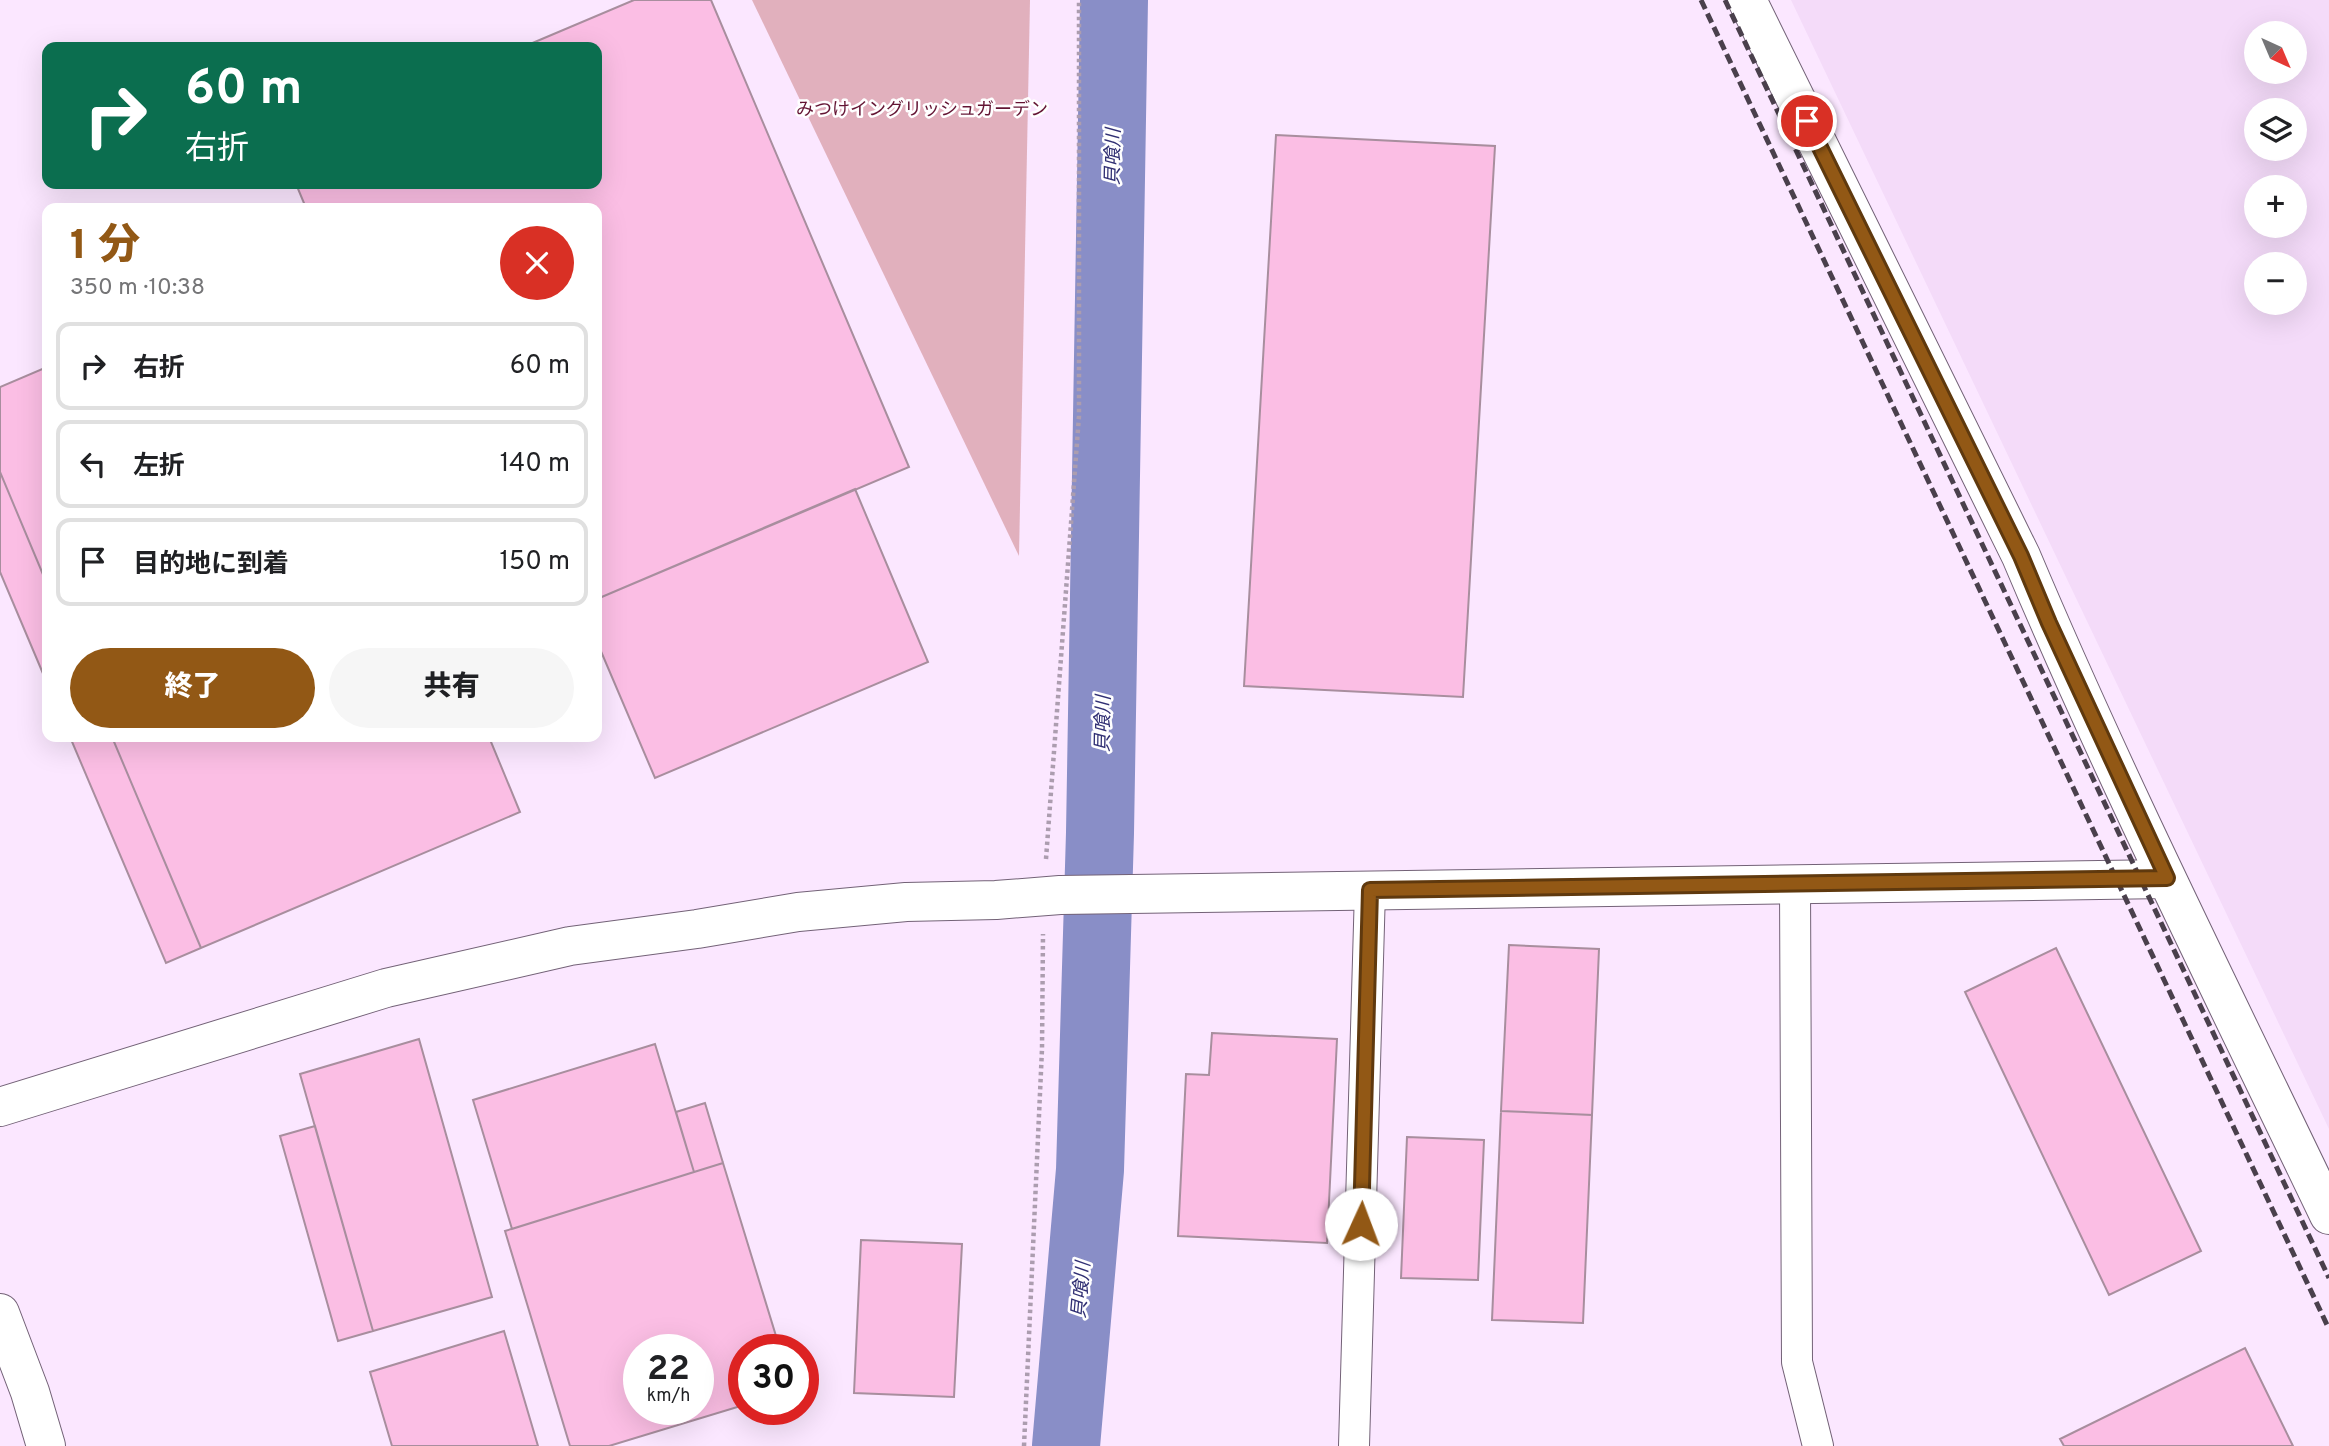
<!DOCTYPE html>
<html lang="ja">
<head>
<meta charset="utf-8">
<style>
	:root { --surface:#fff; --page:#f6f6f6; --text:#202124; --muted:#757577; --line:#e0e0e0; --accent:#925815 }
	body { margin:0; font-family:Overpass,"Noto Sans JP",sans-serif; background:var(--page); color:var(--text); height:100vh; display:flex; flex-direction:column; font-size:26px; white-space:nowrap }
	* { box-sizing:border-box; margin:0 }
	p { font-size:23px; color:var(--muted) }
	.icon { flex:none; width:38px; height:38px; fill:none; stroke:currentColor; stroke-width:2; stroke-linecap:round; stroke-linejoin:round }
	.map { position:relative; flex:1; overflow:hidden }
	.details { position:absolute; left:42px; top:203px; width:560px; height:539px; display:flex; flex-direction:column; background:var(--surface); border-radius:14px; box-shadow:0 7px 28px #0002 }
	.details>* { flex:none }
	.top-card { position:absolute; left:42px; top:42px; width:560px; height:147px; border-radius:14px; box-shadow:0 7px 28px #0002; background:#0b6e4f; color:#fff; overflow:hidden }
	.needle { width:46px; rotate:136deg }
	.fabs { position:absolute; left:2244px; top:21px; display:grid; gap:14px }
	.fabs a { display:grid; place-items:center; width:63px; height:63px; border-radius:50%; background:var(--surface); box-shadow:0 7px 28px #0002; font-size:35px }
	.speed { position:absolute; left:623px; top:1334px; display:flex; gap:14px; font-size:35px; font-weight:700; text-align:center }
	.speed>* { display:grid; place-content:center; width:91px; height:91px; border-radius:50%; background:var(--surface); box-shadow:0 7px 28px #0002; line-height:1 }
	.speed small { font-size:18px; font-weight:400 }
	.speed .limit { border:10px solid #d22; background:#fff; color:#111 }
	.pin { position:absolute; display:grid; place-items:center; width:60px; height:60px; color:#fff; margin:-30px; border:4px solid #fff; border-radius:50%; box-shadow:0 2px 7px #0007 }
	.me { position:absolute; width:77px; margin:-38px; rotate:2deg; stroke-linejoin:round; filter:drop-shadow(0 0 5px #0008) }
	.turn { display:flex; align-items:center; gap:24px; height:147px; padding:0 28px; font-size:32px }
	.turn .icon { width:91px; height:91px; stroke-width:2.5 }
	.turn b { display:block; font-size:49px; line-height:60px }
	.round { display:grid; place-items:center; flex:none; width:74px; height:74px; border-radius:37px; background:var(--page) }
	.headline { display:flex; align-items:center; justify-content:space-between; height:119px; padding:0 28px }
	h1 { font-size:42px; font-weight:800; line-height:52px; color:var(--accent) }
	.button { display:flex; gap:14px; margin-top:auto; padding:14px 28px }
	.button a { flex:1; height:80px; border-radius:42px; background:var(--accent); color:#fff; font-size:28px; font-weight:800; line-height:80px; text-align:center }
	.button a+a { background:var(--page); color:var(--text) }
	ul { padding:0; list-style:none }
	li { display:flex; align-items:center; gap:21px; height:88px; margin:0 14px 10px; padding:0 14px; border:4px solid var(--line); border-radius:14px }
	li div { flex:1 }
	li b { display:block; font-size:26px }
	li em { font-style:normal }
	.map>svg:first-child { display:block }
	.built { fill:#f4dbf9; fill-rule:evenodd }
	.green { fill:#e1b0bd }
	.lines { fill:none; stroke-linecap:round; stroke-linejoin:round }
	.river { stroke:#898ec7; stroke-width:68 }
	.building { fill:#fbbee4; stroke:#a88e9e; stroke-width:2; fill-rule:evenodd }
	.street-casing { stroke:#736277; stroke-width:32 }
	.secondary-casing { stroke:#736277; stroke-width:40 }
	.path { stroke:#ac9daf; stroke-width:4.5; stroke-dasharray:3.5 3.5; stroke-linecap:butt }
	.street { stroke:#fff; stroke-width:30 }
	.secondary { stroke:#fff; stroke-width:38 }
	.rail { stroke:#4a404c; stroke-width:5; stroke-dasharray:10 5; stroke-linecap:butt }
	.route-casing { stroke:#5f390e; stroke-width:18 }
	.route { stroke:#925815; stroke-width:12 }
	.labels { text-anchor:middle; stroke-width:5; stroke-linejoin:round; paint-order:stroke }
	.park-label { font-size:18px; fill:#631433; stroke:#fff }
	.water-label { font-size:19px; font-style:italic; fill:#313074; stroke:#fff }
</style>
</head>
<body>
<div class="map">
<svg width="2329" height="1446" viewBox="0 0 2329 1446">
	<rect width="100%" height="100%" fill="#fbe7ff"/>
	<path class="built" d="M 1791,0 L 2329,0 L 2329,1129 ZM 2256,33 L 2294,33 L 2294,72 L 2256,72 ZM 2256,110 L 2294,110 L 2294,149 L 2256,149 ZM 2256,187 L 2294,187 L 2294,226 L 2256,226 ZM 2256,264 L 2294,264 L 2294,303 L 2256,303 Z"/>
	<path class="green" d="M 752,0 L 1030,0 L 1019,556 Z"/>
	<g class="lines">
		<path class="river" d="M 1066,1446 L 1090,1170 L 1100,833 L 1114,0"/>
	</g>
	<path class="building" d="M 634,0 L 711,0 L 909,467 L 597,599 L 597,208 L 306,208 L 296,184 L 597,184 L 597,47 L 523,47 Z
		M 1276,135 L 1495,146 L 1463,697 L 1244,686 Z
		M 47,367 L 47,584 L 0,472 L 0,387 Z
		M 0,472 L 47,584 L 47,683 L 0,572 Z
		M 855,489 L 928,662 L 655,778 L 597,642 L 597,599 Z
		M 70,737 L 112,737 L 201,948 L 166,963 Z
		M 112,737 L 489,737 L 520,812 L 201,948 Z
		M 1509,945 L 1599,949 L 1592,1115 L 1501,1111 Z
		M 2056,948 L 2201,1251 L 2109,1295 L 1965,992 Z
		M 1212,1033 L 1337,1039 L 1327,1243 L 1178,1236 L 1186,1074 L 1209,1075 Z
		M 419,1039 L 492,1297 L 373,1331 L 300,1074 Z
		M 655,1044 L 694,1172 L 512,1229 L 473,1100 Z
		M 705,1103 L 723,1163 L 694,1172 L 676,1112 Z
		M 1501,1111 L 1592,1115 L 1583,1323 L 1492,1320 Z
		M 315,1126 L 373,1331 L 338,1341 L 280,1136 Z
		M 1407,1137 L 1484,1140 L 1478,1280 L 1401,1278 Z
		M 723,1163 L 780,1349 L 744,1349 L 744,1405 L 609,1446 L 570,1446 L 505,1231 ZM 639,1349 L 698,1349 L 698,1409 L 639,1409 Z
		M 861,1240 L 962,1244 L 954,1397 L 854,1393 Z
		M 504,1331 L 538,1446 L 392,1446 L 370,1372 Z
		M 2245,1348 L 2293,1446 L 2064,1446 L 2060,1439 Z"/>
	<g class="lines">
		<defs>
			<path id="street" d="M 1795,885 L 1797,1362 L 1818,1446
				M 1354,1446 L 1370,890"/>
			<path id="secondary" d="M 1747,0 L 2021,556 C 2115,779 2224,996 2329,1215
				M 0,1107 L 386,988 L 570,946 L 697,929 L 798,912 L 906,902 L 996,900 L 1060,895 L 2167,879
				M 0,1313 L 30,1392 L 46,1446"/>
		</defs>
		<use href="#street" class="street-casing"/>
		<use href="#secondary" class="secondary-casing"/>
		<path class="path" d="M 1046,859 L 1079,416 L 1079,0
			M 1024,1446 L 1042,1049 L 1043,934"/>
		<use href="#street" class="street"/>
		<use href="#secondary" class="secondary"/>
		<path class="rail" d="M 1701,0 L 2329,1329
			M 1725,0 L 2329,1278"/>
	</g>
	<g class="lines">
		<defs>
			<path id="route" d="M 1361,1224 L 1370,890 L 2167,878 L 2049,623 L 2021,556 L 1807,121"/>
		</defs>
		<use href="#route" class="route-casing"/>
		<use href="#route" class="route"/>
	</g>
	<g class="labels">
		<g class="park-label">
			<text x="922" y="115">みつけイングリッシュガーデン</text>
		</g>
		<g class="water-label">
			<text transform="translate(1112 157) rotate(-89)" y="7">貝喰川</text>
			<text transform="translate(1102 724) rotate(-89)" y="7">貝喰川</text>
			<text transform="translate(1080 1290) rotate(-85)" y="7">貝喰川</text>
		</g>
	</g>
</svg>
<div class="fabs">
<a><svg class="needle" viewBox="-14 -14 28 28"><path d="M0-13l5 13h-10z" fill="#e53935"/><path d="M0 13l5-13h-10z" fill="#757577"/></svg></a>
<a><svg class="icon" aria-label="layers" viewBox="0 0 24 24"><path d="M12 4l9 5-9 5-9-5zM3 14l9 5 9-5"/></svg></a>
<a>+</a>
<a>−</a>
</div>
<div class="speed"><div>22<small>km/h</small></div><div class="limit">30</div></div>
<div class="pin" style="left:1807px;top:121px;background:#d93025"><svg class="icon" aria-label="arrive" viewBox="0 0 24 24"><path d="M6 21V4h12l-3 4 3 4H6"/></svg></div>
<svg class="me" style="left:1361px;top:1224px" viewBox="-20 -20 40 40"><circle r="19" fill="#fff"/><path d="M0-13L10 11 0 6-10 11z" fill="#925815"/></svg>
<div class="top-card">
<div class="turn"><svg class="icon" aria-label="right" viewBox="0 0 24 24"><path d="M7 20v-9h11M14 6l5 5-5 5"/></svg><div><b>60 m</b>右折</div></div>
</div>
<section class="details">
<div class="headline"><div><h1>1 分</h1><p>350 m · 10:38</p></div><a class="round" style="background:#d93025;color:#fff"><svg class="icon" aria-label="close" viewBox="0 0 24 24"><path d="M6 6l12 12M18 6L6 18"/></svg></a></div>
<ul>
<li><svg class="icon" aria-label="right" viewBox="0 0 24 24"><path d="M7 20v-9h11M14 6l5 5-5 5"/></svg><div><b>右折</b></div><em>60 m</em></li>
<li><svg class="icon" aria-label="left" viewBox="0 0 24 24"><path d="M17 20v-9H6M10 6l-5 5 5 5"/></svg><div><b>左折</b></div><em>140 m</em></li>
<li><svg class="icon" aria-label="arrive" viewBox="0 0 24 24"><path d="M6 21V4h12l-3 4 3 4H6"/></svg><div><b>目的地に到着</b></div><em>150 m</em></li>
</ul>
<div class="button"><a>終了</a><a>共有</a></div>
</section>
</div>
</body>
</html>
